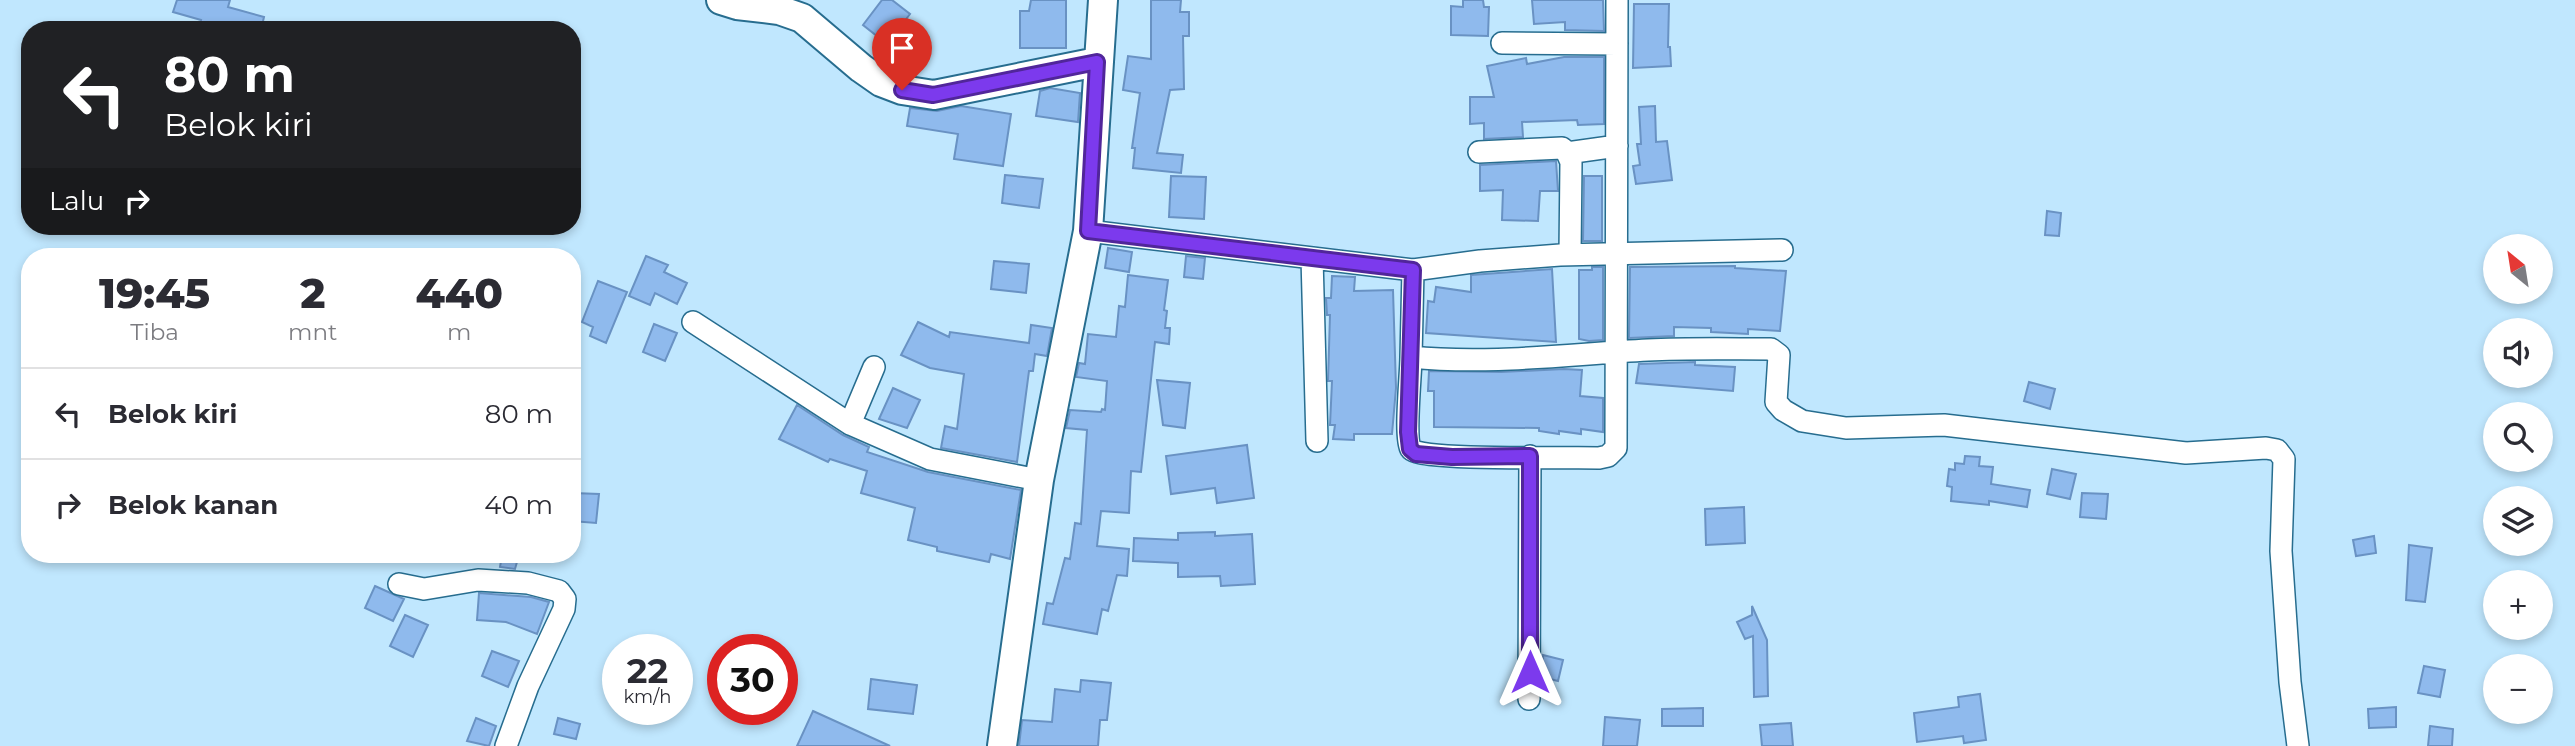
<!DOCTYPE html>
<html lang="id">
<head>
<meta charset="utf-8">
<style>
	:root { --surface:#fff; --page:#f2f2f3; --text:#2b2b33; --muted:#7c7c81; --line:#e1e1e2 }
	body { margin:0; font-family:Montserrat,sans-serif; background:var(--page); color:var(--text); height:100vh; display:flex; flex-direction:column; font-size:26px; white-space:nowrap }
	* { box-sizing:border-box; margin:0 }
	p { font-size:23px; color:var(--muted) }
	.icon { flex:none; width:38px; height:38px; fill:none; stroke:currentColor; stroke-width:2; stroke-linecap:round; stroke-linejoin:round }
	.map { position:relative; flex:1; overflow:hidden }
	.sheet { position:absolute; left:21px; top:248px; width:560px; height:315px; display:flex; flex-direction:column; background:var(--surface); border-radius:28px; box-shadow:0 4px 10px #0003 }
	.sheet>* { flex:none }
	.banner { position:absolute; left:21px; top:21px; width:560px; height:214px; border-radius:28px; box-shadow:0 4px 10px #0003; background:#202124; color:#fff; overflow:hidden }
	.needle { width:46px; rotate:330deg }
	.tools { position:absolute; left:2483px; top:234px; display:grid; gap:14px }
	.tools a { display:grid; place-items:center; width:70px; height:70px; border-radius:50%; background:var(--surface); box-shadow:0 4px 10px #0003; font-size:35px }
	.speed { position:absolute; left:602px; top:634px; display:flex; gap:14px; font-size:35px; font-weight:700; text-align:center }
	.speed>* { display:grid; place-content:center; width:91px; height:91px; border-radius:50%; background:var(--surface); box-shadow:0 4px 10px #0003; line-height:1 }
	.speed small { font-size:18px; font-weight:400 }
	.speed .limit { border:10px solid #d22; background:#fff; color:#111 }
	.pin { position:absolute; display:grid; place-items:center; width:60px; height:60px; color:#fff; margin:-72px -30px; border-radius:50% 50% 50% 0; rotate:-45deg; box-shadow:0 0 7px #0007 }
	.pin .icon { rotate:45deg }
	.me { position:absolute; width:77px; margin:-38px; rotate:0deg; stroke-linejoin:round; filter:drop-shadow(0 0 5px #0008) }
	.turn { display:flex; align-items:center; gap:24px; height:147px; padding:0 28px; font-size:32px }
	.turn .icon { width:91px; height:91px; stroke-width:2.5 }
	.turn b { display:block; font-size:49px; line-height:60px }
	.then { display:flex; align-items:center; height:66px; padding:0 28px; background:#0003; gap:14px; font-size:26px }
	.eta { display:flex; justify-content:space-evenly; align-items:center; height:119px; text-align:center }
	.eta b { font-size:42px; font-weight:800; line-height:49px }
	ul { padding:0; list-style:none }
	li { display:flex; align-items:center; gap:21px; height:91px; padding:0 28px; border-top:2px solid var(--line) }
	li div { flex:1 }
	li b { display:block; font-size:26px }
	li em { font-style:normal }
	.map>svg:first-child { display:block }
	.building { fill:#8fbaed; stroke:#6992c3; stroke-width:2 }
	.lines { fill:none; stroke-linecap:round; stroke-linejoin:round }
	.street-casing { stroke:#276d8f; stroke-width:24 }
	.secondary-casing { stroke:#276d8f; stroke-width:32 }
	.street { stroke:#fff; stroke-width:21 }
	.secondary { stroke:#fff; stroke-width:28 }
	.route-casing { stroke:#51269a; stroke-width:18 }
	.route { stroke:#7c3aed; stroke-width:12 }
</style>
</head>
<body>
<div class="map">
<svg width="2575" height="746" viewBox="0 0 2575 746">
	<rect width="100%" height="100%" fill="#c0e7fe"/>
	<path class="building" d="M 177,0 L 230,0 L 228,7 L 264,17 L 261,30 L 214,30 L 199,26 L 201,20 L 173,12 Z
		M 882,0 L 892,0 L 910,14 L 887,44 L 863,25 Z
		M 1031,0 L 1066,0 L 1066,48 L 1020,48 L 1020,11 L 1029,11 Z
		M 1151,0 L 1181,0 L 1180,12 L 1189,12 L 1189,36 L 1183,36 L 1184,89 L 1170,90 L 1157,153 L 1183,155 L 1181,173 L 1133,168 L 1135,148 L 1132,148 L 1140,93 L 1123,90 L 1128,56 L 1151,59 Z
		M 1463,0 L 1483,0 L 1484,7 L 1489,7 L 1488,36 L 1451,35 L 1451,6 L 1463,7 Z
		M 1532,0 L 1603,0 L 1604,31 L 1565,30 L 1565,22 L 1534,24 Z
		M 1634,4 L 1669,4 L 1668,47 L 1670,47 L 1671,66 L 1633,68 Z
		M 1564,57 L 1604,57 L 1604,124 L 1578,125 L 1577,120 L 1522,122 L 1523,137 L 1484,139 L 1484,123 L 1470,124 L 1470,97 L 1494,97 L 1487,66 L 1526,58 L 1527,64 Z
		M 1050,88 L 1080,93 L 1078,122 L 1036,116 L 1040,91 Z
		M 961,106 L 1011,114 L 1003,166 L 954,159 L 958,134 L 907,126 L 910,108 L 937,111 Z
		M 1655,106 L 1656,142 L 1667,141 L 1672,180 L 1636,184 L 1633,166 L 1640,165 L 1637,144 L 1641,144 L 1639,107 Z
		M 1556,161 L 1558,191 L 1540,191 L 1538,221 L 1502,220 L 1503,190 L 1480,191 L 1480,165 Z
		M 1005,175 L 1043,179 L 1039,208 L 1002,203 Z
		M 1171,176 L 1206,177 L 1204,219 L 1169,217 Z
		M 1584,176 L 1602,176 L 1602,241 L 1583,241 Z
		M 2047,211 L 2061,213 L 2059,236 L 2045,235 Z
		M 1108,248 L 1132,252 L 1129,272 L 1105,268 Z
		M 646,256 L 668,265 L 664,272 L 687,283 L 677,304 L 655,293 L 650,305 L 629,296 Z
		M 1186,256 L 1205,258 L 1203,279 L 1184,277 Z
		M 994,261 L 1029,264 L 1026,293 L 991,289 Z
		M 1735,266 L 1735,268 L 1786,271 L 1780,331 L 1748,329 L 1748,334 L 1730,333 L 1711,332 L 1711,328 L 1674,327 L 1674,336 L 1629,338 L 1630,267 Z
		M 1592,267 L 1603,267 L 1603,340 L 1589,341 L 1579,339 L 1579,270 L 1592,270 Z
		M 1552,269 L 1556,342 L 1426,333 L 1428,301 L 1434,302 L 1436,287 L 1471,292 L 1471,275 Z
		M 1128,275 L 1168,280 L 1164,310 L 1167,311 L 1165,328 L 1170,328 L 1169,344 L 1155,342 L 1141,472 L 1131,471 L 1129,513 L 1101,511 L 1097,546 L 1129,549 L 1127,576 L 1117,575 L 1108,611 L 1102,609 L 1097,634 L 1043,624 L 1047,603 L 1053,604 L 1065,558 L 1070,559 L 1075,523 L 1081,524 L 1087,430 L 1066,428 L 1070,410 L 1101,412 L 1102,409 L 1105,410 L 1107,381 L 1076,377 L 1079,363 L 1085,364 L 1088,334 L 1116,337 L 1119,306 L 1125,307 Z
		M 1332,276 L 1355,277 L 1354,291 L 1393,290 L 1396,388 L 1392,434 L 1354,434 L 1354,440 L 1333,439 L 1335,425 L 1330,425 L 1332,381 L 1328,381 L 1330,315 L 1327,315 L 1326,298 L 1331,298 Z
		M 598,281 L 627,292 L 606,343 L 590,336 L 593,327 L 582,322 Z
		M 918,322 L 949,337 L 950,332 L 1029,343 L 1031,325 L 1052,328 L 1047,356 L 1035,354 L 1033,371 L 1029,371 L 1017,462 L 941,448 L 945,426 L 957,429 L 964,374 L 930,368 L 901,355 Z
		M 654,324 L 677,333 L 665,361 L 643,352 Z
		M 1695,362 L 1695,365 L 1735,367 L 1733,391 L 1636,383 L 1639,364 Z
		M 1564,369 L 1582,370 L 1580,396 L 1603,398 L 1603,432 L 1581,429 L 1581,434 L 1559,431 L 1559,434 L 1539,431 L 1539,428 L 1434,427 L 1434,391 L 1428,391 L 1429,371 L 1501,372 Z
		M 1157,380 L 1190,383 L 1185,428 L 1163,425 Z
		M 2029,382 L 2055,389 L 2050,409 L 2024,401 Z
		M 893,388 L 920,400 L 907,428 L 879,419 Z
		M 797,405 L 843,435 L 869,447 L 867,452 L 928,472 L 1021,490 L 1010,559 L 991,554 L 989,562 L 937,551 L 937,547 L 908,540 L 915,508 L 861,493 L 867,471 L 830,459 L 828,462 L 779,439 Z
		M 1247,445 L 1254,498 L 1217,503 L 1215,488 L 1171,494 L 1166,456 Z
		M 1965,456 L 1980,457 L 1979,466 L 1993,467 L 1991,484 L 2030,490 L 2027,507 L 1989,501 L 1989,505 L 1951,501 L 1952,487 L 1947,486 L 1949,469 L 1955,470 L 1955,463 L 1964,464 Z
		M 2052,469 L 2076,474 L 2070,499 L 2047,494 Z
		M 573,493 L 599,494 L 596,523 L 572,521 Z
		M 2082,493 L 2108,494 L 2106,519 L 2080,517 Z
		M 1744,507 L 1745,543 L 1706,545 L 1705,509 Z
		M 1215,532 L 1215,536 L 1252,534 L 1255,584 L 1221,586 L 1220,576 L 1178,577 L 1178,563 L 1133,561 L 1134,538 L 1178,540 L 1178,533 Z
		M 2374,536 L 2376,553 L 2356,556 L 2353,540 Z
		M 2409,545 L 2432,548 L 2425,602 L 2406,600 Z
		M 502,555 L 519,555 L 515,569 L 500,567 Z
		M 375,586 L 404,599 L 393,621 L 365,608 Z
		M 479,593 L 531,597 L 549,602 L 537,634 L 506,622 L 477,620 Z
		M 1752,606 L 1767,640 L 1768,696 L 1754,697 L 1753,636 L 1745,639 L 1737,622 L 1752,615 Z
		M 405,615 L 428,625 L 413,657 L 390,646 Z
		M 492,651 L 519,661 L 508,687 L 482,676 Z
		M 1543,655 L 1563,660 L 1558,681 L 1542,677 Z
		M 2424,666 L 2445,670 L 2440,697 L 2418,693 Z
		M 871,679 L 917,685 L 913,714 L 868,709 Z
		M 1081,680 L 1111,683 L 1107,720 L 1100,720 L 1098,746 L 1019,746 L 1022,720 L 1052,722 L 1055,689 L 1080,692 Z
		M 1980,694 L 1986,740 L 1964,743 L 1963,736 L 1917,742 L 1914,713 L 1959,707 L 1958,697 Z
		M 2396,707 L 2396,727 L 2369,728 L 2368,709 Z
		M 1703,708 L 1703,726 L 1662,726 L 1662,709 Z
		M 813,711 L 890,746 L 797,746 Z
		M 1605,717 L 1640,720 L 1637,746 L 1603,746 Z
		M 476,718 L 496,726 L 489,746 L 467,741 Z
		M 558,718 L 580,724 L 576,739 L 554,734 Z
		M 1791,723 L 1793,746 L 1762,746 L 1760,725 Z
		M 2430,726 L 2453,729 L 2452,746 L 2428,746 Z"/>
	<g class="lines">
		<defs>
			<path id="street" d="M 1502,43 L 1617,44
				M 1479,152 L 1562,148 L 1567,153 L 1571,162 L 1570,254
				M 1567,153 L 1617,146
				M 1088,231 L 1413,270 L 1480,261 L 1560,255 L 1782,250
				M 1312,258 L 1317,441
				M 1413,270 L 1411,357 C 1490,365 1570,354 1648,350 C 1689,348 1730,349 1771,349 L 1779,355 L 1776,402 L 1783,410 L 1802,421 L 1846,428 L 1944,425 L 2186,453 L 2266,448 L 2277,450 L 2284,459 L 2281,551 L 2290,682 L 2298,746
				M 693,322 L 850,424 L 930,459 L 1039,480
				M 1411,357 C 1411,374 1404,438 1411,449 C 1418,461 1576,457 1599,458 L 1608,456 L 1616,448 L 1617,0
				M 850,424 L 874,367
				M 399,584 L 424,589 L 478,580 L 528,583 L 559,591 L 565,599 L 564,609 L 528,686 L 506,746
				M 1529,699 L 1530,456"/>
			<path id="secondary" d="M 721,0 L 737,5 L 779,10 L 802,18 L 861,68 L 881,82 L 902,90 L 934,95 L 1097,62
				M 1002,746 L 1039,480 L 1088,231 L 1103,0"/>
		</defs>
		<use href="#street" class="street-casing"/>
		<use href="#secondary" class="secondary-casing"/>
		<use href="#street" class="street"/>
		<use href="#secondary" class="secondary"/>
	</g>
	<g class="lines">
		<defs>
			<path id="route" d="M 902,90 L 933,95 L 1097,62 L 1088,231 L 1413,270 L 1408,432 L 1410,449 L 1416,454 L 1452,457 L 1530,456 L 1530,672"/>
		</defs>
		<use href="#route" class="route-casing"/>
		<use href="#route" class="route"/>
	</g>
</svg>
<div class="tools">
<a><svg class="needle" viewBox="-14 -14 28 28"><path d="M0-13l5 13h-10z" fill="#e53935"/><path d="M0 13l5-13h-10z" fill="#7c7c81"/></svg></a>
<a><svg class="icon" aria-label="sound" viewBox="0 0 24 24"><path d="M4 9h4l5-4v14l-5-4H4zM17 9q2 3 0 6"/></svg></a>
<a><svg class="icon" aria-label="search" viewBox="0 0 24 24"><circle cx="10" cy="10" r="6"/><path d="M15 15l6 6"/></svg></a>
<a><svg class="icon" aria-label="layers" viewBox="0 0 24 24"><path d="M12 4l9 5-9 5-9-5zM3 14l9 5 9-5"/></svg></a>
<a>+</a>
<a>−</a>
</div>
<div class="speed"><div>22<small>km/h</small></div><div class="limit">30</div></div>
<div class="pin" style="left:902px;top:90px;background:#d93025"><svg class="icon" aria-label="arrive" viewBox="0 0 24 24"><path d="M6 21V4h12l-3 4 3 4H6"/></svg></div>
<svg class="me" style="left:1530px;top:672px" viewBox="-20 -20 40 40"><path d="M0-17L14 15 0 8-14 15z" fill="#7c3aed" stroke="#fff" stroke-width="4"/></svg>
<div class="banner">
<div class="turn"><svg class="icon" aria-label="left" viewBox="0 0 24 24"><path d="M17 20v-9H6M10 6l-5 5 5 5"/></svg><div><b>80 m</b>Belok kiri</div></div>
<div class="then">Lalu<svg class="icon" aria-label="right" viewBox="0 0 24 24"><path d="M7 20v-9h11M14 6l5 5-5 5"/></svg></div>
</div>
<section class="sheet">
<div class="eta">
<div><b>19:45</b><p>Tiba</p></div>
<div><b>2</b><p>mnt</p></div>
<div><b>440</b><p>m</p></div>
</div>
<ul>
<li><svg class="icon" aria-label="left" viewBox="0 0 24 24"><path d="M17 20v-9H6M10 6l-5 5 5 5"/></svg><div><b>Belok kiri</b></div><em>80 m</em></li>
<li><svg class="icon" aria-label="right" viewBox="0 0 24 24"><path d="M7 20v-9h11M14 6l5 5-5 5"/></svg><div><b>Belok kanan</b></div><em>40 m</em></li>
</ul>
</section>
</div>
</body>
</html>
